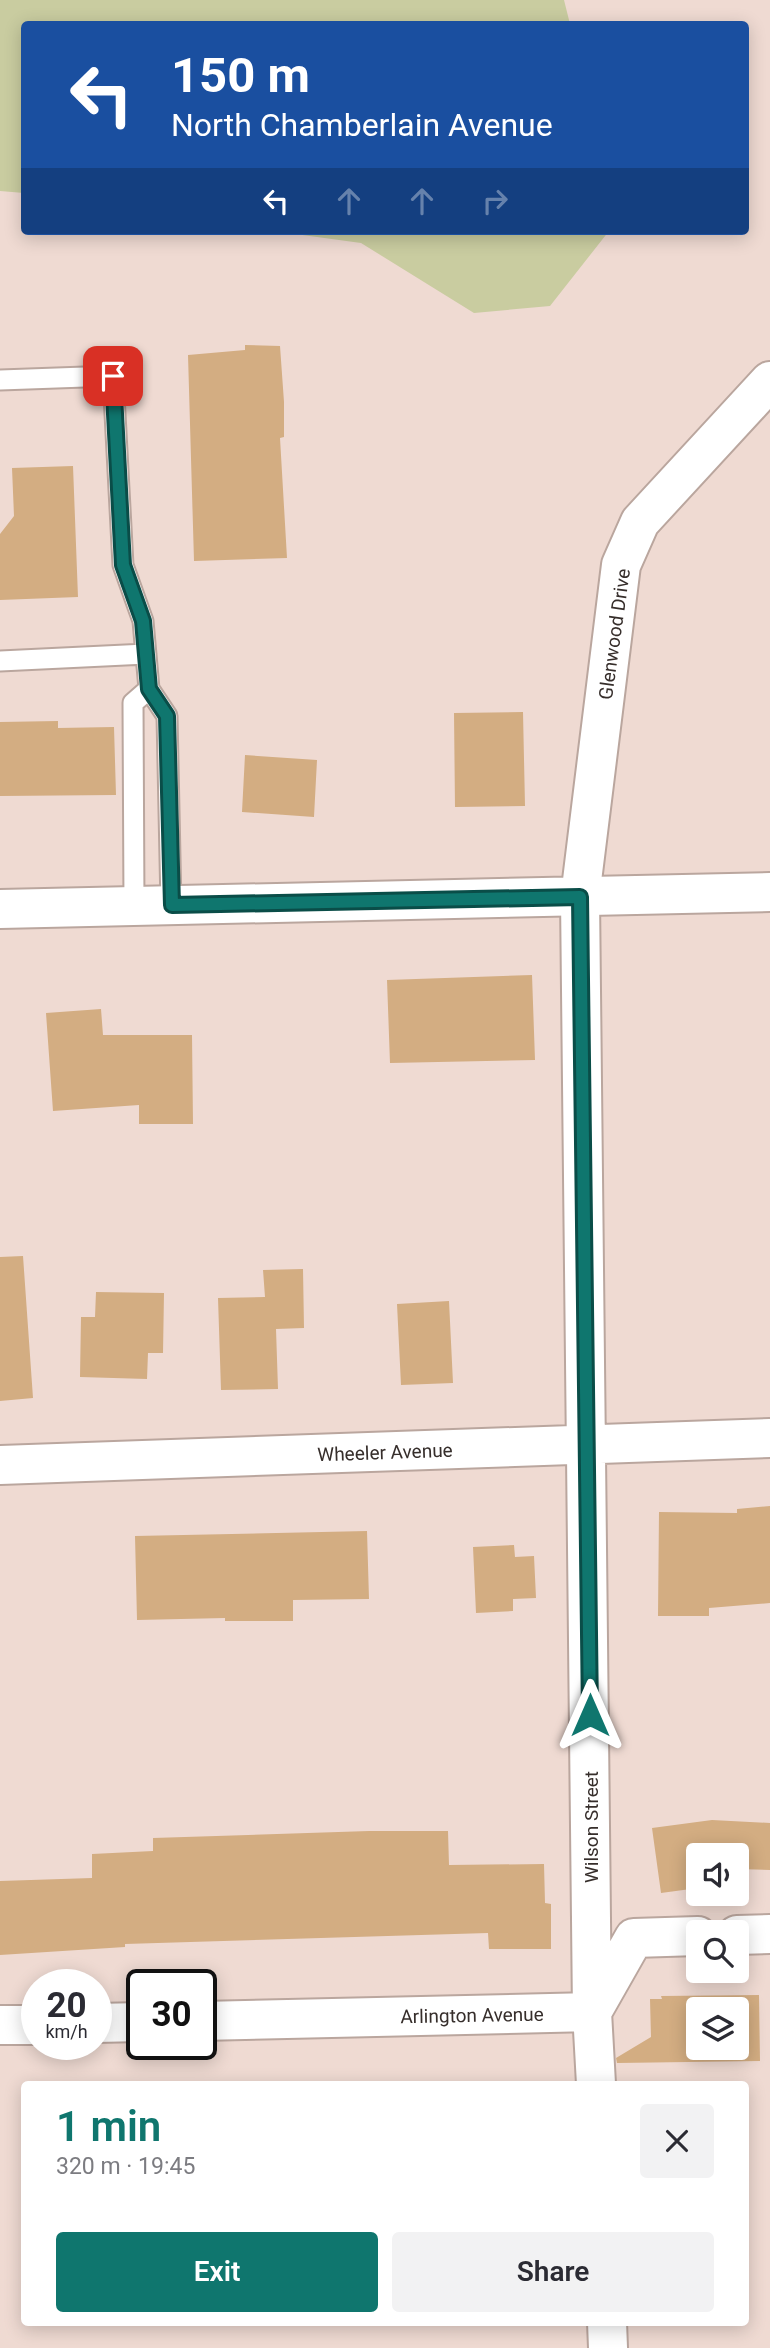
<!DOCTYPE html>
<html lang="en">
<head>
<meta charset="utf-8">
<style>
	:root { --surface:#fff; --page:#f2f2f3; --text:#2b2b33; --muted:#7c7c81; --accent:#0f766e }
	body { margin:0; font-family:Roboto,sans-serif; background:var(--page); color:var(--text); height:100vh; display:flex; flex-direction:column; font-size:26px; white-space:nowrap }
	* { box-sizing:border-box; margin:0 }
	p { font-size:23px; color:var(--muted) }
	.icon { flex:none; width:38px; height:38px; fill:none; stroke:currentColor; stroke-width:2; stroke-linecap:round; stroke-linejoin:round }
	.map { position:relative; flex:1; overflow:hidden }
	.drawer { position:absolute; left:21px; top:2081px; width:728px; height:245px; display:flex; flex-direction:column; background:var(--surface); border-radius:7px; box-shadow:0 4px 18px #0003 }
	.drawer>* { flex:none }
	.guide { position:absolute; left:21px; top:21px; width:728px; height:214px; border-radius:7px; box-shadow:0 4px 18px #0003; background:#1a4fa0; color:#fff; overflow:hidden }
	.controls { position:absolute; left:686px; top:1843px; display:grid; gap:14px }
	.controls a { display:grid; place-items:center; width:63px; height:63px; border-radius:7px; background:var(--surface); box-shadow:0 4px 18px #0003; font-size:35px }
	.speed { position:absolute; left:21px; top:1969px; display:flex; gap:14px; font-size:35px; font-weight:700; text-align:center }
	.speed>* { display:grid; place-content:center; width:91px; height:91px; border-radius:50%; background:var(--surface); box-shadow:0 4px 18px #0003; line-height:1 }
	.speed small { font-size:18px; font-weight:400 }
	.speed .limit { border:4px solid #111; border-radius:10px; background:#fff; color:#111 }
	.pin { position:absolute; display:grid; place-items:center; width:60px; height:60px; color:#fff; margin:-30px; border-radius:14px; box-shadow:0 4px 10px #0006 }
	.me { position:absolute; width:77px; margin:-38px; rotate:0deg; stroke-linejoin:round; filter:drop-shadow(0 0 5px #0008) }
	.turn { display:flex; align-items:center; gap:24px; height:147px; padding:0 35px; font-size:32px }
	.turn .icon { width:91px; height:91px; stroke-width:2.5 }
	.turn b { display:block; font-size:49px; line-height:60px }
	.lanes { display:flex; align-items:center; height:66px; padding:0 35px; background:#0003; justify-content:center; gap:35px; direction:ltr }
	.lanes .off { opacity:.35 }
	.round { display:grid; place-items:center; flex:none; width:74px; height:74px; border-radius:7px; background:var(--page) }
	.overview { display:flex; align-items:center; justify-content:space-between; height:119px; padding:0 35px }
	h1 { font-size:42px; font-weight:600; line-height:52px; color:var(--accent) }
	.button { display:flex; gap:14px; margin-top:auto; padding:14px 35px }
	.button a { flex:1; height:80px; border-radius:7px; background:var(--accent); color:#fff; font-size:28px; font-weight:600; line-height:80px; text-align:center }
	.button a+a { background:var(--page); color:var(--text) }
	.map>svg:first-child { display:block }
	.green { fill:#c9cca0 }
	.building { fill:#d3ad82; fill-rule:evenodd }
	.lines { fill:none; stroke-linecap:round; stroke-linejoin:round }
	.service-casing { stroke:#baa69e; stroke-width:23 }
	.minor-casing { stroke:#baa69e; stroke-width:42 }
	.tertiary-casing { stroke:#baa69e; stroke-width:42 }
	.service { stroke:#fff; stroke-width:19 }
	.minor { stroke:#fff; stroke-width:38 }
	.tertiary { stroke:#fff; stroke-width:38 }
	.route-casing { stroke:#0a4d48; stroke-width:18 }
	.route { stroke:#0f766e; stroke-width:12 }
	.labels { text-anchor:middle; stroke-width:5; stroke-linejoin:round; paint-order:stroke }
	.street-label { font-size:19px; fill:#362e2b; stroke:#fff }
</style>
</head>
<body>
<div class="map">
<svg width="770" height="2348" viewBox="0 0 770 2348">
	<rect width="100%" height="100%" fill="#efdad2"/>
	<path class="green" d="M 0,0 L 564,0 L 570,24 L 24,24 L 24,193 L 0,191 Z
		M 273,231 L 609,231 L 550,306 L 474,313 L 361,243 Z"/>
	<path class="building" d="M 245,345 L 280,346 L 284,402 L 284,437 L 280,438 L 287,558 L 194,561 L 188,355 L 245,350 Z
		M 73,466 L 78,597 L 0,600 L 0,534 L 14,516 L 12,468 Z
		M 523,712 L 525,806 L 455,807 L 454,713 Z
		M 58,721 L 58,728 L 114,727 L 116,795 L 0,796 L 0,722 Z
		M 245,755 L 317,760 L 314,817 L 242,812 Z
		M 532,975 L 535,1060 L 390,1063 L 387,980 Z
		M 101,1009 L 103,1035 L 192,1035 L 193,1124 L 139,1124 L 139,1105 L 53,1111 L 46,1013 Z
		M 23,1256 L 33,1398 L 0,1401 L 0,1257 Z
		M 303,1269 L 304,1328 L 276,1329 L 278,1389 L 221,1390 L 218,1298 L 265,1297 L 263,1270 Z
		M 96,1292 L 164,1293 L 163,1353 L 148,1353 L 147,1379 L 80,1377 L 81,1317 L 95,1317 Z
		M 449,1301 L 453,1383 L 401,1385 L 397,1304 Z
		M 770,1506 L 770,1603 L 709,1608 L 709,1616 L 658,1616 L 659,1512 L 737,1513 L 737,1509 Z
		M 367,1531 L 369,1599 L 293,1600 L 293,1621 L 225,1621 L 225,1618 L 137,1620 L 135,1536 Z
		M 514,1545 L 515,1557 L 534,1556 L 536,1598 L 513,1599 L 513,1611 L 476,1613 L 473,1547 Z
		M 712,1820 L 770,1823 L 770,1870 L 737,1869 L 737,1855 L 698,1855 L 698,1888 L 661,1893 L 652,1828 Z
		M 369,1831 L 448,1831 L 449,1865 L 544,1864 L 545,1903 L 551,1904 L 551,1949 L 489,1949 L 488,1933 L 125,1944 L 125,1947 L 0,1955 L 0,1881 L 92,1878 L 92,1854 L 153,1851 L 153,1838 Z
		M 759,1995 L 760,2061 L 617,2063 L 616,2058 L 651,2037 L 650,1999 L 662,1999 L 661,1996 ZM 698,2009 L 737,2009 L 737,2048 L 698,2048 Z"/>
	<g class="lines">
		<defs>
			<path id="service" d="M 0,380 L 113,376 L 123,565 L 143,621 L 149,689
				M 0,661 L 146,654
				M 134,906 L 133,703 L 149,689 L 167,716 L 171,905"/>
			<path id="minor" d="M 580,897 L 592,2012 L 596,2084
				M 0,1465 L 770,1438
				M 737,1935 L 770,1934
				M 201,2021 L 592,2012 L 634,1938 L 698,1936
				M 96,2023 L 142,2022
				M 0,2025 L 37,2025
				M 607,2322 L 608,2348"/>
			<path id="tertiary" d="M 580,897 L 621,565 L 640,522 L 770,381
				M 0,909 L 770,892"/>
		</defs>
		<use href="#service" class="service-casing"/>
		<use href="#minor" class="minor-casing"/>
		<use href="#tertiary" class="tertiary-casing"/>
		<use href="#service" class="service"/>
		<use href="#minor" class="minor"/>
		<use href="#tertiary" class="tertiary"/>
	</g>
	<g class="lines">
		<defs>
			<path id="route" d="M 113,376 L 123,565 L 143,621 L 149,689 L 167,716 L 172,905 L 580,897 L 590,1715"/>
		</defs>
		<use href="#route" class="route-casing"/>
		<use href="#route" class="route"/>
	</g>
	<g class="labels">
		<g class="street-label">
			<text transform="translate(614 634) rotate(-82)" y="7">Glenwood Drive</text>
			<text transform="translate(385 1452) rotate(-2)" y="7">Wheeler Avenue</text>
			<text transform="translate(591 1827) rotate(-90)" y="7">Wilson Street</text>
			<text transform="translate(472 2015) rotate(-1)" y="7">Arlington Avenue</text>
		</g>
	</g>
</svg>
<div class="controls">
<a><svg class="icon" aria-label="sound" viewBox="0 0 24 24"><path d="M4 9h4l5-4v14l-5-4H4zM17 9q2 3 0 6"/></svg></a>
<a><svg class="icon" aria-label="search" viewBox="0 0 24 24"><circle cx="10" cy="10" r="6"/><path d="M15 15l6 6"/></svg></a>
<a><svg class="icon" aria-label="layers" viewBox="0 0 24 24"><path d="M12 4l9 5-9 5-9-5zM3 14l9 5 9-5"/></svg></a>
</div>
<div class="speed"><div>20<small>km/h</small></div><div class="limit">30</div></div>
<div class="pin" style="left:113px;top:376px;background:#d93025"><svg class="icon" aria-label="arrive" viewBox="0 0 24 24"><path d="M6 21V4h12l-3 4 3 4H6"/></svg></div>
<svg class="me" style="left:590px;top:1715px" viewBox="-20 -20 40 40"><path d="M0-17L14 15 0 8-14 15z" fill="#0f766e" stroke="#fff" stroke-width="4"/></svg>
<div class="guide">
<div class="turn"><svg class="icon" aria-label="left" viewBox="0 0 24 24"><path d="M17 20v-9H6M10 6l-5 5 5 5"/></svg><div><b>150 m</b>North Chamberlain Avenue</div></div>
<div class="lanes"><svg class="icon" aria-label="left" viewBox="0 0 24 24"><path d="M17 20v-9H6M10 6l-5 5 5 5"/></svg><svg class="icon off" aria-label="ahead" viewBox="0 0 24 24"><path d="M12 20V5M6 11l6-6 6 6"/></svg><svg class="icon off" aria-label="ahead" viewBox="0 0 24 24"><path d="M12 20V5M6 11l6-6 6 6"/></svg><svg class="icon off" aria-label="right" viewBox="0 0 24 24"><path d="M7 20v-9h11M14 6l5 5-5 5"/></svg></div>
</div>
<section class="drawer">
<div class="overview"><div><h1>1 min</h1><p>320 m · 19:45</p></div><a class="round"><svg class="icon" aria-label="close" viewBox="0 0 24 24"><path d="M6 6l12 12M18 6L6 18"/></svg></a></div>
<div class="button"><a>Exit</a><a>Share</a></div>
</section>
</div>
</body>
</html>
